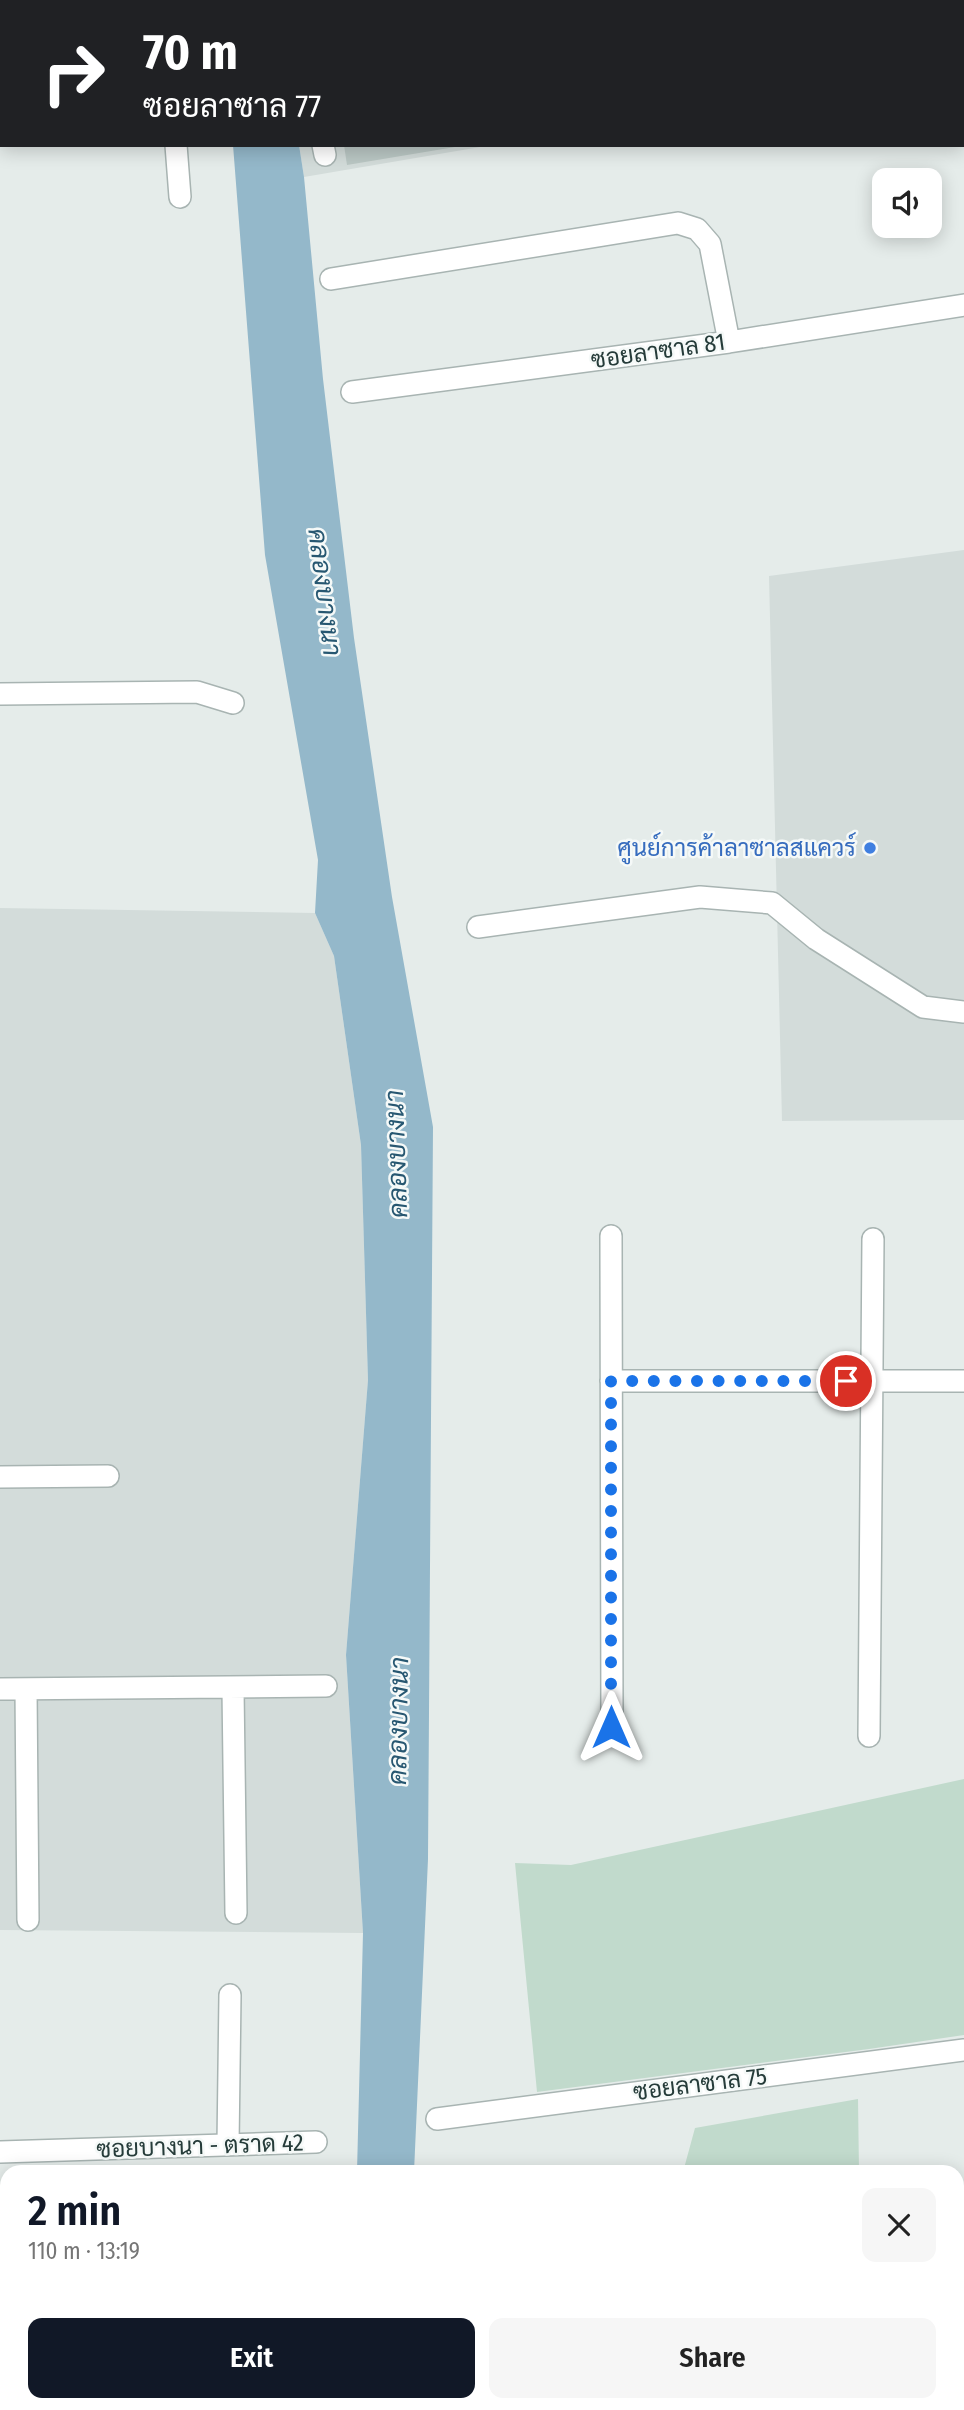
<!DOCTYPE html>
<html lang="en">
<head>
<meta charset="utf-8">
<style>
	:root { --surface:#fff; --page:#f6f6f6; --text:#222; --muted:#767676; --accent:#111827 }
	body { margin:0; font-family:"Fira Sans Condensed",Sarabun,sans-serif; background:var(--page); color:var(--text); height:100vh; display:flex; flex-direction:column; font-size:26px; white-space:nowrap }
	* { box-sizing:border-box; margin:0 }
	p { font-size:23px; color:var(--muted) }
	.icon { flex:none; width:38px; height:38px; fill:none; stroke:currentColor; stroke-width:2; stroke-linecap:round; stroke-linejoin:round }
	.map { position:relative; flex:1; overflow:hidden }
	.side { position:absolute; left:0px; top:2165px; width:964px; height:247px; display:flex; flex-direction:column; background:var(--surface); border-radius:21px 21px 0 0; box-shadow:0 4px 18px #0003 }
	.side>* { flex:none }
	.top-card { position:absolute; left:0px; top:0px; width:964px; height:147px; box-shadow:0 4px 18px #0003; background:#202124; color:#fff; overflow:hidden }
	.controls { position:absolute; left:872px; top:168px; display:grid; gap:14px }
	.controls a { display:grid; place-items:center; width:70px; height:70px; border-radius:14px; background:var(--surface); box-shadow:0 4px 18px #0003; font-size:35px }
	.pin { position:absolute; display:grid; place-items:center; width:60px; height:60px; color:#fff; margin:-30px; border:4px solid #fff; border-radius:50%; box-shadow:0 2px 7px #0007 }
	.me { position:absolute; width:77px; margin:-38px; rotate:0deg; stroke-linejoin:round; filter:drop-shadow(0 0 5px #0008) }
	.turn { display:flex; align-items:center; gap:24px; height:147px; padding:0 28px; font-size:32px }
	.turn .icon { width:91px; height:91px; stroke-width:2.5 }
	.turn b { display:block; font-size:49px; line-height:60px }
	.round { display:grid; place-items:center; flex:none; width:74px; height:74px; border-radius:14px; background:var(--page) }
	.headline { display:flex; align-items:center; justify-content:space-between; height:119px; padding:0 28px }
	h1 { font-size:42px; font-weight:600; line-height:52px; color:var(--accent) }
	.cta { display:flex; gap:14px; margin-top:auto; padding:14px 28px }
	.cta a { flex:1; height:80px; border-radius:14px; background:var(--accent); color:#fff; font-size:28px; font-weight:600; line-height:80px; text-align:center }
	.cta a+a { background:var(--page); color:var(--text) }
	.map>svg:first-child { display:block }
	.built { fill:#d3dcda }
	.green { fill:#c1dacc }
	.water { fill:#94b8ca }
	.building { fill:#bac7c4 }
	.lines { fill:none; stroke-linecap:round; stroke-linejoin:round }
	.minor-casing { stroke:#a8b4b2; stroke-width:24 }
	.minor { stroke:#fff; stroke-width:21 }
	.route { stroke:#1a73e8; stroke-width:12; stroke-dasharray:0 21.6 }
	.shop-dot { fill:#3f7fe0; stroke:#f5f9f8; stroke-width:2.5 }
	.labels { text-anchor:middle; stroke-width:5; stroke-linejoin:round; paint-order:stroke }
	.street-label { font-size:24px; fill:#263c3a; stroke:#f5f9f8 }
	.shop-label { font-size:24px; fill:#366cbe; stroke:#f5f9f8; text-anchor:end }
	.water-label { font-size:26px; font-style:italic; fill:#275771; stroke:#f5f9f8 }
</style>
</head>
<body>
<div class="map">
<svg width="964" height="2410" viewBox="0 0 964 2410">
	<rect width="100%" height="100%" fill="#e5ecea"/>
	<path class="built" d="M 273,0 L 964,0 L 964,67 L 962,2 L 273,2 Z
		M 299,145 L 492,145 L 304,177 Z
		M 964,550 L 964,1120 L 782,1121 L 769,576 Z
		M 0,908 L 315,913 L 334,956 L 361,1145 L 368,1380 L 346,1655 L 363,1933 L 0,1930 Z"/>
	<path class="green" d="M 964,1779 L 964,2035 L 869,2049 L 537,2092 L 515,1863 L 571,1865 Z
		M 858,2099 L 859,2172 L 683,2172 L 695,2128 Z
		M 964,2253 L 964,2410 L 793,2410 L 792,2405 L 686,2410 L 549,2410 L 593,2404 L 957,2404 L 957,2255 Z"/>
	<path class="water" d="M 233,145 L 299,145 L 304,177 L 323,379 L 354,638 L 392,897 L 433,1127 L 428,1859 L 414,2172 L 357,2172 L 363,1933 L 346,1655 L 368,1380 L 361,1145 L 334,956 L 315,913 L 318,860 L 265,555 Z"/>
	<path class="building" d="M 344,145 L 455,145 L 455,147 L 347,165 Z"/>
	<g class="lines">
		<defs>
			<path id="minor" d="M 164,0 L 164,2
				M 298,0 L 298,2
				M 962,124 L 964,123
				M 176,145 L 180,197
				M 323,145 L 325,155
				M 331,279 L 678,223 L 697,229 L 710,244 L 729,342
				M 352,392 L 729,342 L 964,305
				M 0,694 L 197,692 L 233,703
				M 478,927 L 700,897 L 772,903 L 816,939 L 923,1007 L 964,1012
				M 611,1236 L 612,1726
				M 611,1381 L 964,1381
				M 0,1477 L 108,1476
				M 0,1689 L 326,1686
				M 26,1689 L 28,1920
				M 233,1689 L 236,1913
				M 869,1736 L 873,1239
				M 437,2119 L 964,2050
				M 228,2145 L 230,1995
				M 0,2152 L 316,2142"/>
		</defs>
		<use href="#minor" class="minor-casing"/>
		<use href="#minor" class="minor"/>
	</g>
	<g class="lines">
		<path class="route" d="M 611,1727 L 611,1381 L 846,1381"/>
	</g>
	<circle class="shop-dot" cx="870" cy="848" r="7"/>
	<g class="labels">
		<g class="street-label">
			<text transform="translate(658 351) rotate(-8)" y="8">ซอยลาซาล 81</text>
			<text transform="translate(700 2084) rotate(-7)" y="8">ซอยลาซาล 75</text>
			<text transform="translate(200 2146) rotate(-2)" y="8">ซอยบางนา - ตราด 42</text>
		</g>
		<g class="shop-label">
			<text x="856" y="856">ศูนย์การค้าลาซาลสแควร์</text>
		</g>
		<g class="water-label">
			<text transform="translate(325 592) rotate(83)" y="9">คลองบางนา</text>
			<text transform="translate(396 1154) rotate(-92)" y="9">คลองบางนา</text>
			<text transform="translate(398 1721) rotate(-89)" y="9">คลองบางนา</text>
		</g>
	</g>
</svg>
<div class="controls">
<a><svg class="icon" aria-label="sound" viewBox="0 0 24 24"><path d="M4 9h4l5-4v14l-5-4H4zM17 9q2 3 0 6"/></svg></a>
</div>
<div class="pin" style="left:846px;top:1381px;background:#d93025"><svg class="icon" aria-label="arrive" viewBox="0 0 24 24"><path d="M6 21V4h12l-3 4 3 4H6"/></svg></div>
<svg class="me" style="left:611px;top:1727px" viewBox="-20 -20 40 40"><path d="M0-17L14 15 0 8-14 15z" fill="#1a73e8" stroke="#fff" stroke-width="4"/></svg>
<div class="top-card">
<div class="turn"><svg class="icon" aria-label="right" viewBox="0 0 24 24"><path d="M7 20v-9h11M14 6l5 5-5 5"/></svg><div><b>70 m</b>ซอยลาซาล 77</div></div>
</div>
<section class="side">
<div class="headline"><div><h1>2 min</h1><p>110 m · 13:19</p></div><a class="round"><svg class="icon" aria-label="close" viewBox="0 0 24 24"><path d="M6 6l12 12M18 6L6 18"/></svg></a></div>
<div class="cta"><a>Exit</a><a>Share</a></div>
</section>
</div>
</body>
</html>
